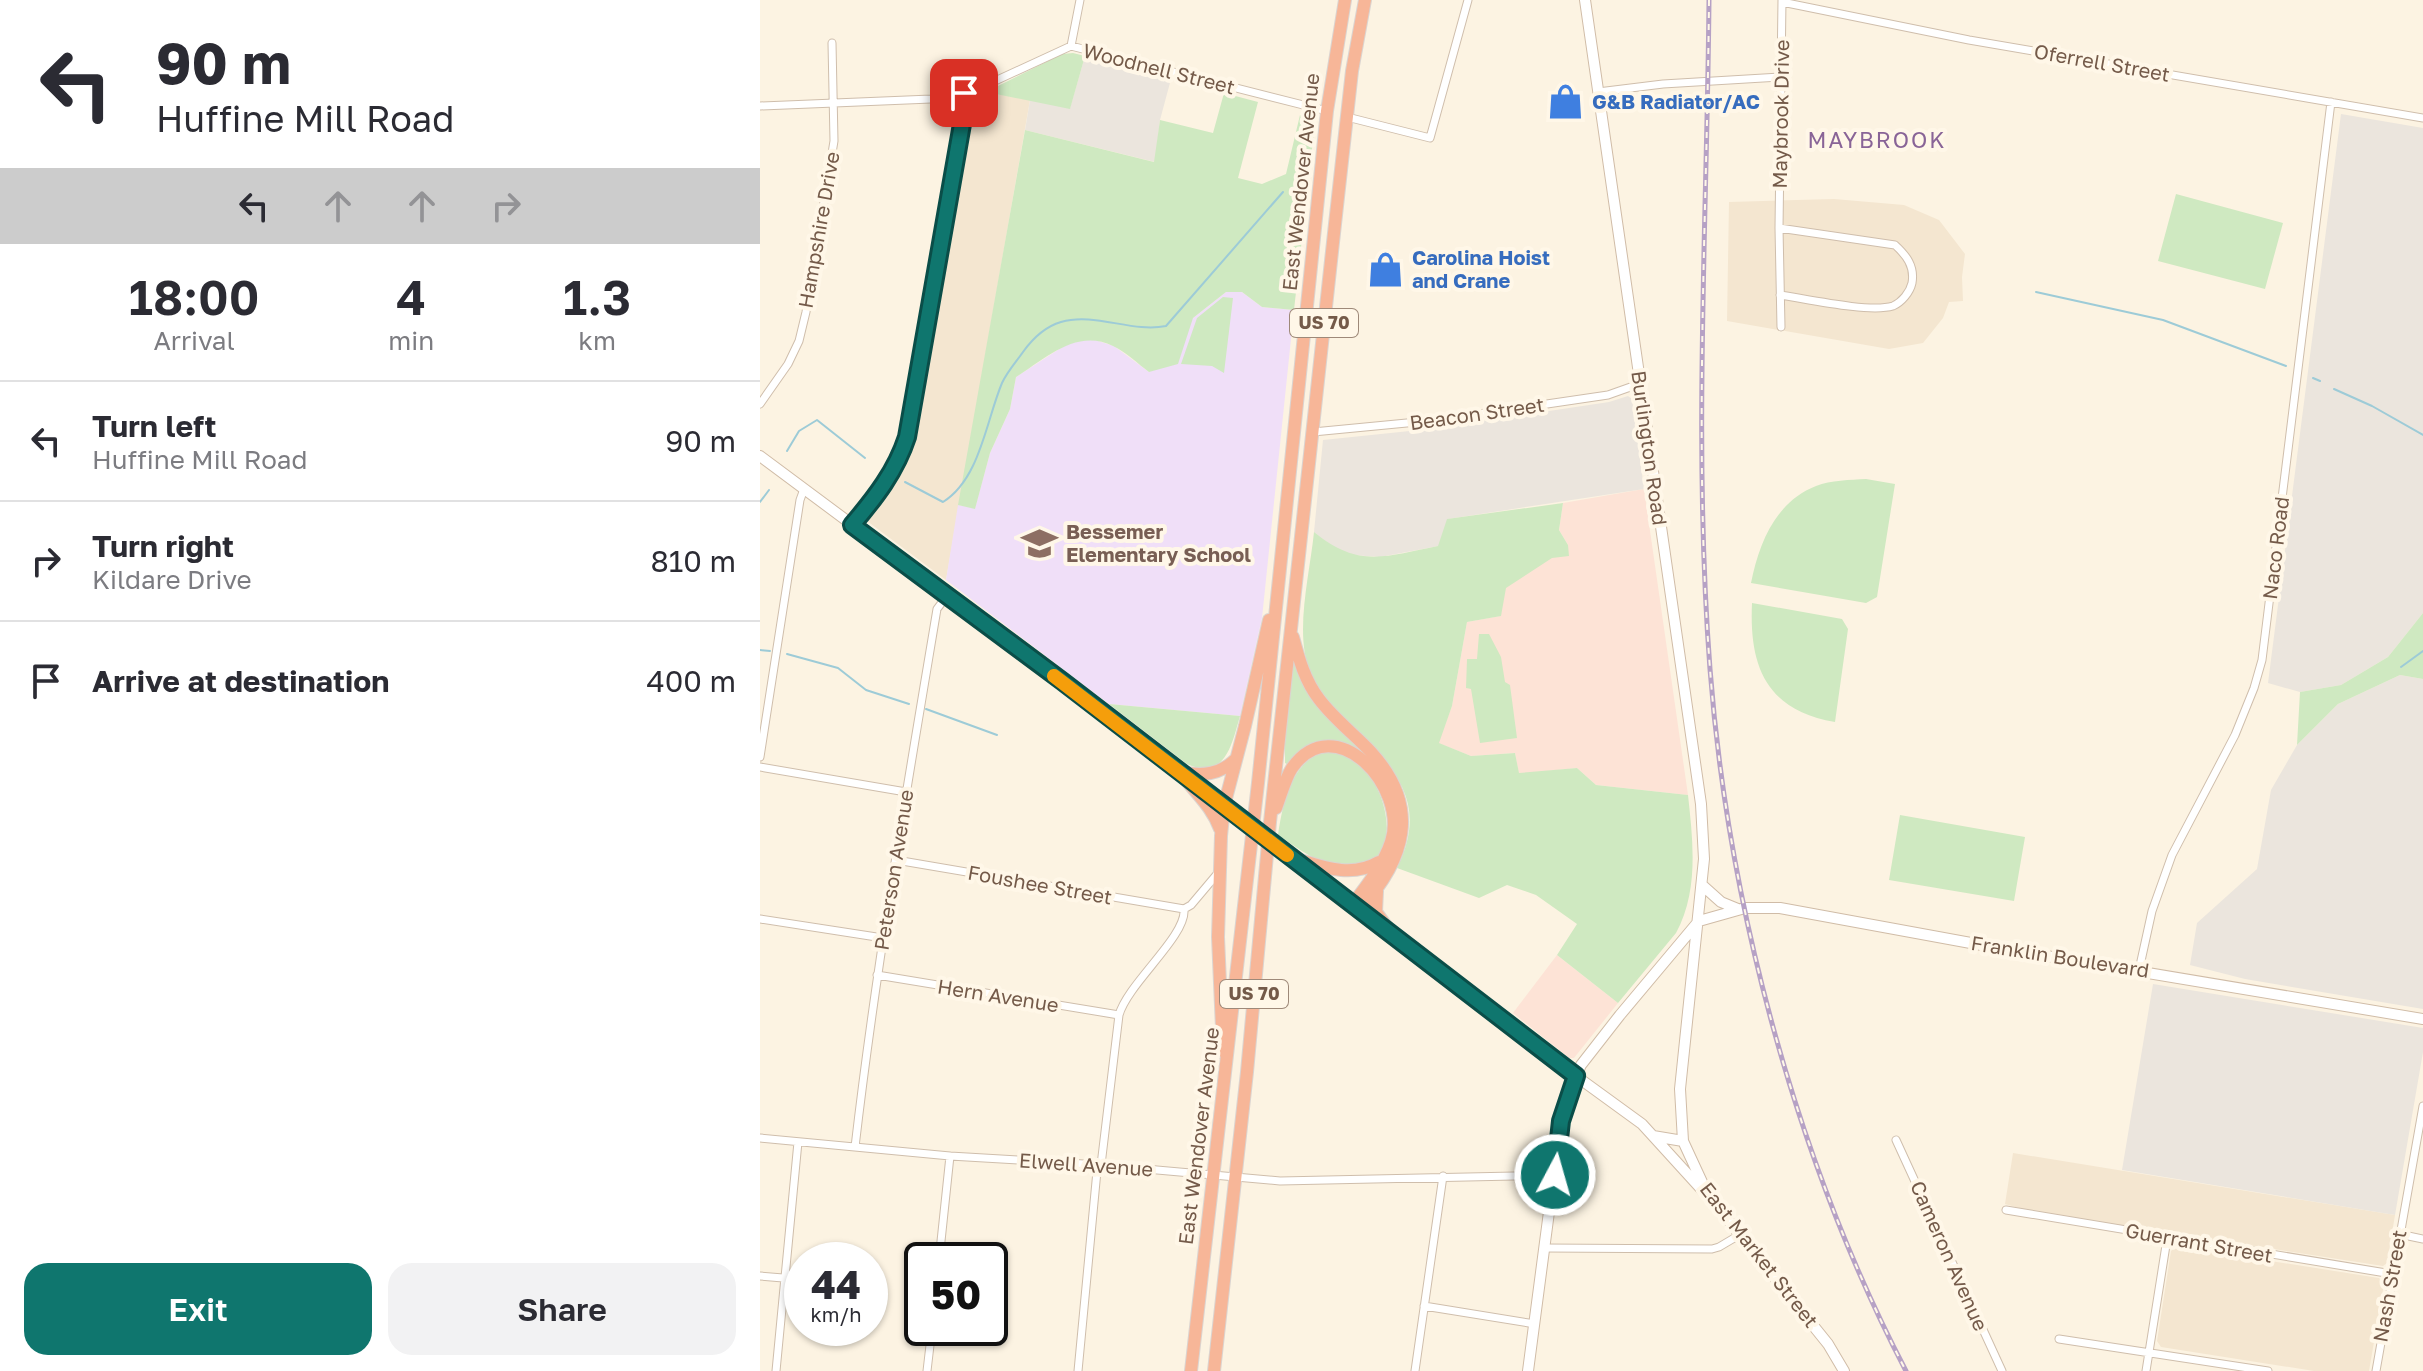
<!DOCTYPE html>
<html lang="en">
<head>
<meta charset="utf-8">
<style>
	:root { --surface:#fff; --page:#f2f2f3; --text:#2b2b33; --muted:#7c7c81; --line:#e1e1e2; --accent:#0f766e }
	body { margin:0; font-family:"Golos Text",sans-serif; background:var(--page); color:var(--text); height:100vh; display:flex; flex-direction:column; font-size:30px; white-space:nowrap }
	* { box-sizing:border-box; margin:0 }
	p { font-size:26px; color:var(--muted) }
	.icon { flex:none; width:44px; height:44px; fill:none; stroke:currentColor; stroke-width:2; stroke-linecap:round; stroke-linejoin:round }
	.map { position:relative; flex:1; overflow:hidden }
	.panel { display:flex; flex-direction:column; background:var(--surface); width:760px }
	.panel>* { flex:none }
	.hud { background:#fff; color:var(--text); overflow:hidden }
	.speed { position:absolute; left:24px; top:1242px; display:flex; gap:16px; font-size:40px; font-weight:700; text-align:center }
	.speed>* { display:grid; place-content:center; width:104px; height:104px; border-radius:50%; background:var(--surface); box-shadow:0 2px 6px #0004; line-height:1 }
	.speed small { font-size:20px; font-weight:400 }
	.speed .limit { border:4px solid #111; border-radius:12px; background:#fff; color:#111 }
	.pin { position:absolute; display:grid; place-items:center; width:68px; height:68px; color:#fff; margin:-34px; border-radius:16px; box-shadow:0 4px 12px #0006 }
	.me { position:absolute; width:88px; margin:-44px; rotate:6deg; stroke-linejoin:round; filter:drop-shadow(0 0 6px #0008) }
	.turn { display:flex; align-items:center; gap:28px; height:168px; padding:0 24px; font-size:36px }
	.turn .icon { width:104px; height:104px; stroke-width:2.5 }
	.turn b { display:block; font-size:56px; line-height:68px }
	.lanes { display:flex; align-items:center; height:76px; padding:0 24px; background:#0003; justify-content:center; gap:40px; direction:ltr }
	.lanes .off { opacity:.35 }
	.eta { display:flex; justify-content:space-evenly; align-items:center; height:136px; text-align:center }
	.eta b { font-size:48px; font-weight:600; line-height:56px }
	.action { display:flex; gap:16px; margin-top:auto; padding:16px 24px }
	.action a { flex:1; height:92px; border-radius:24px; background:var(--accent); color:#fff; font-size:32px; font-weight:600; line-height:92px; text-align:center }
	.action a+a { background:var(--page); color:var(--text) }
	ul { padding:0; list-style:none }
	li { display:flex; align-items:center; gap:24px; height:120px; padding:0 24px; border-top:2px solid var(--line) }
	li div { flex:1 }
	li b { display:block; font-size:30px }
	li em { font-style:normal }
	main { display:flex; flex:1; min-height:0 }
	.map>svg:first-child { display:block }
	.residential { fill:#f4e6d0 }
	.commercial { fill:#fde3d6 }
	.industrial { fill:#ebe5dd }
	.education { fill:#f0dff8 }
	.green { fill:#cfe9c1 }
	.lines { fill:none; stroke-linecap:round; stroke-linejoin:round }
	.stream { stroke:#9dcbd7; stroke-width:2 }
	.street-casing { stroke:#cfbeac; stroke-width:9 }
	.secondary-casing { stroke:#d0bca7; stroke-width:12 }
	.highway-casing { stroke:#dbd4d0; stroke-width:14 }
	.street { stroke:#fff; stroke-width:7 }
	.secondary { stroke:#fff; stroke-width:10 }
	.highway { stroke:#f7b698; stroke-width:12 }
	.rail-casing { stroke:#b6a1c5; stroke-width:5 }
	.rail { stroke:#fff7e8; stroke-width:2; stroke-dasharray:6; stroke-linecap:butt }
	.secondary-bridge-casing { stroke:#d0bca7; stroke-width:12; stroke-linecap:butt }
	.secondary-bridge { stroke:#fff; stroke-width:10 }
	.route-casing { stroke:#0a4d48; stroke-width:20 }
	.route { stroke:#0f766e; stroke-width:14 }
	.slow { stroke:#f59e0b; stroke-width:14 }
	.labels { text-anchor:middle; stroke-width:8; stroke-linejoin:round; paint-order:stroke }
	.shield { fill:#fff7e8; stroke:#9e8979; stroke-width:2 }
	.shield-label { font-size:18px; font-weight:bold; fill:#745a49 }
	.street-label { font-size:20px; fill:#745a49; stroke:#fff7e8 }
	.shop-label { font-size:20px; font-weight:bold; fill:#366cbe; stroke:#fff7e8; text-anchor:start }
	.education-label { font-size:20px; font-weight:bold; fill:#785e54; stroke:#fff7e8; text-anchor:start }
	.neighbourhood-label { font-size:22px; letter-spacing:2px; fill:#896497; stroke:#fff7e8 }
</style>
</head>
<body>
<main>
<section class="panel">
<div class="hud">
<div class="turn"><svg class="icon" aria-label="left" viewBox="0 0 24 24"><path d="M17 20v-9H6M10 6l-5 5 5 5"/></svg><div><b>90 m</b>Huffine Mill Road</div></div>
<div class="lanes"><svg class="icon" aria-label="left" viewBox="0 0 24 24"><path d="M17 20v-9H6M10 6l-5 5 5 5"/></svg><svg class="icon off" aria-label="ahead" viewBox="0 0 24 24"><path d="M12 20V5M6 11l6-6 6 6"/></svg><svg class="icon off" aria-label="ahead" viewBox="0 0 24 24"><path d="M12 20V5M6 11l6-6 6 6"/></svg><svg class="icon off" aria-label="right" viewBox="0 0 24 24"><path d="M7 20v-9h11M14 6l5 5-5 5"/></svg></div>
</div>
<div class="eta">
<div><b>18:00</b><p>Arrival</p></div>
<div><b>4</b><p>min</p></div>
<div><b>1.3</b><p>km</p></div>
</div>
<ul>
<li><svg class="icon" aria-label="left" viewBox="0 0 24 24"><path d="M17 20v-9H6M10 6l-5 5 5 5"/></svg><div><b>Turn left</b><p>Huffine Mill Road</p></div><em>90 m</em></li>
<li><svg class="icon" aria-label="right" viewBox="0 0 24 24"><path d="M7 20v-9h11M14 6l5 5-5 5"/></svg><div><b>Turn right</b><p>Kildare Drive</p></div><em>810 m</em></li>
<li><svg class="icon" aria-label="arrive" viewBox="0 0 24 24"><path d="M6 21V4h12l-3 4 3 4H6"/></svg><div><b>Arrive at destination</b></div><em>400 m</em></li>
</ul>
<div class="action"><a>Exit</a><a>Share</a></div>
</section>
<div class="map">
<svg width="1663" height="1371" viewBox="0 0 1663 1371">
	<rect width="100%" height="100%" fill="#fcf3e2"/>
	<path class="residential" d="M 226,92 L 270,100 L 186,580 L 107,521 L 135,480 L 151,447 L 213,102 L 217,96 Z
		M 1074,199 L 1144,205 L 1179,220 L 1205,254 L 1202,277 L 1203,301 L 1189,302 L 1183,318 L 1163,343 L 1129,349 L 967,321 L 969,202 Z
		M 1253,1153 L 1635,1215 L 1627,1263 L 1623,1266 L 1273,1212 L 1245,1204 Z
		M 1416,1246 L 1619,1278 L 1624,1284 L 1609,1371 L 1554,1371 L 1401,1347 L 1397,1341 L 1411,1251 Z"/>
	<path class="commercial" d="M 884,489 L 928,795 L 836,785 L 817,768 L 759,774 L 755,753 L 711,756 L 678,743 L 692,706 L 707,622 L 740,616 L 745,588 L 808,545 L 799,530 L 803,503 Z
		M 797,955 L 858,1003 L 814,1058 L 809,1058 L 753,1013 Z"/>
	<path class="industrial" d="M 325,56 L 411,79 L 400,120 L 395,162 L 265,130 L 270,100 L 310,108 Z
		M 1581,114 L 1663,128 L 1663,613 L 1628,657 L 1581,685 L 1540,692 L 1508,683 Z
		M 868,396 L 872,399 L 884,489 L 688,519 L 679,546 L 620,557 L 592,555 L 573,548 L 554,532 L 563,440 L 669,429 L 849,402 Z
		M 1640,675 L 1663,679 L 1663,1009 L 1485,979 L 1430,965 L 1437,923 L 1497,869 L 1511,790 L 1537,745 L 1578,704 Z
		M 1393,984 L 1663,1028 L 1663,1052 L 1635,1215 L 1362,1170 Z"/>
	<path class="education" d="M 466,292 L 482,292 L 502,307 L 534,310 L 502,618 L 480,716 L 349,704 L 186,580 L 198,505 L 215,508 L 230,453 L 250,409 L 256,377 L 310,342 L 332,339 L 354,346 L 389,372 L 433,318 Z"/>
	<path class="green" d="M 313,53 L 325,56 L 310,109 L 226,92 L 302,54 Z
		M 464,93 L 498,102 L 478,178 L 502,184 L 526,174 L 540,115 L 553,118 L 555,122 L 534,310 L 502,307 L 482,292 L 466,292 L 433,318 L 418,364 L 389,372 C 378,364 366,352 353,346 C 317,328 286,358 256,377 L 250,409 L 230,453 L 215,509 L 198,505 L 265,130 L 394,162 L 400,120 L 453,133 Z
		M 1416,194 L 1523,223 L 1505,289 L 1398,261 Z
		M 463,297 L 473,298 L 464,373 L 452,366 L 421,364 L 437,318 Z
		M 1106,479 L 1135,484 L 1117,597 L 1106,603 L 991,583 C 999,544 1015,502 1056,486 C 1071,480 1090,480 1106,479 Z
		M 803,503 L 799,530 L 808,545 L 809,556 L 792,558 L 746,588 L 741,616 L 707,622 L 692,706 L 679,743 L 711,756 L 755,753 L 759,773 L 817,768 L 836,785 L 928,795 C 933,841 939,891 916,933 L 858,1003 L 797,955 L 817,924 L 776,895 L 747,885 L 719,898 L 637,868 C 686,769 580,743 550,671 C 534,634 550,573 554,532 C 599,569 626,556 678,546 L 687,519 Z
		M 992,603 L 1082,619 L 1088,629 L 1075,722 C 1007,710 989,668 992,603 Z
		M 1663,613 L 1663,679 L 1640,675 L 1578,704 L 1537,745 L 1540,692 L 1581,685 L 1628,657 Z
		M 719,634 L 729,634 L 741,657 L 745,682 L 750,685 L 757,738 L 720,743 L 711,689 L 706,688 L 707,659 L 717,659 Z
		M 533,663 L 536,663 L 602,751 L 601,752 C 574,736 549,739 529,765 L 525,763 L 525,731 Z
		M 349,704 L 480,716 C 472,743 466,781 427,764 Z
		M 567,751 C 572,752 580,752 585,754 C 626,770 651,866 591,867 C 563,868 539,849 518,835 C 523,803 531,760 567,751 Z
		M 1140,815 L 1265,837 L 1254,901 L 1129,880 Z"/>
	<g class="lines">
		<path class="stream" d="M 1276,292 L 1403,320 L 1526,366
			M 1553,378 L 1560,381
			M 1574,389 L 1612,406 L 1663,435
			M 27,451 L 39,431 L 57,420 L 105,458
			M 145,482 L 183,502 C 220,479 226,421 242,383 C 247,372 256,362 263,352 C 273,338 284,327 301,322 C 335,312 372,333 406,326 L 523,192
			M 0,502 L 9,490
			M 0,650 L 10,651
			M 27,654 L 78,668 L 106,690 L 149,704
			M 1641,667 L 1663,651
			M 166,709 L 237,735"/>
		<defs>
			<path id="street" d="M 1022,2 L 1209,40 L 1663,118
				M 311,46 L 320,0
				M 838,92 L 903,84 L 1021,77
				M 0,106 L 171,99 L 222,87 L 311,46 L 567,111
				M 587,117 L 670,138 L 708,0
				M 1019,228 L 1135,245 C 1146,255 1155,266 1152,283 C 1150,292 1142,302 1133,306 C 1109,313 1047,299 1020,295
				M 1021,327 L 1019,228 L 1022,0
				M 0,404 L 28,364 L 39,341 L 46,312 L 74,141 L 72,43
				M 553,432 L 678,420 L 848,395 L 879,384
				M 92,525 C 115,498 136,471 147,437 L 205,107 L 204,93
				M 0,757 L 40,500 L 44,489
				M 0,767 L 146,792
				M 136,860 L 424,909
				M 0,919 L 123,938
				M 1379,970 L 1392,911 L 1412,855 L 1475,735 L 1494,688 L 1502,660 L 1571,102
				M 117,975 L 359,1015
				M 0,1138 L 190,1156 L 341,1165 L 520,1181 L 795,1175
				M 1136,1140 L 1242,1371
				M 95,1147 C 116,967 147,788 177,609 L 186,597
				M 1246,1210 L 1632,1274
				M 1639,1234 L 1663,1239
				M 785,1248 L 952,1249 L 959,1247 L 981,1234
				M 179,1260 L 190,1156
				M 0,1276 L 23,1278
				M 664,1306 L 775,1324
				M 1299,1339 L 1508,1371
				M 16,1371 L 38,1142
				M 167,1371 L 172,1328
				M 318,1371 L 337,1171 L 341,1165 L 359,1015 C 368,983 427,936 424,909 L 431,905 L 458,873
				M 655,1371 L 683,1176
				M 1386,1371 L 1407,1239
				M 1616,1371 L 1663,1106"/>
			<path id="secondary" d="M 825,0 L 941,804 L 944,859 L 920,1089 L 923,1141 L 948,1195 L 1068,1344 L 1084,1371
				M 0,456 L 302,681 L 479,818
				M 534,860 L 816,1076 L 882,1124 L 943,1191
				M 942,885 L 961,902 L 978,909
				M 939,921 L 985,908 L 1020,908 L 1238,948 L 1663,1019
				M 893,1136 L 923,1141
				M 768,1371 L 801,1121 L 816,1076 L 821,1065 L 860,1015 L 938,922"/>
			<path id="highway" d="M 533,637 C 539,659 545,681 559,699 C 574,719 594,734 611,752 C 661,807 646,859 599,910
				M 420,772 C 434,792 452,806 460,829
				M 420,772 C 442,776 460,775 476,759
				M 516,808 C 521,795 525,779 532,768 C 575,707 649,788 631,842 C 624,864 606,887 592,905
				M 530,857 C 561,866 590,879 619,862
				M 617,891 L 616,912 L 635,938
				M 463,1051 L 458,937 L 461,836 L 464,806 L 485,726 L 509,620
				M 431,1371 L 498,783 L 567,111 L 585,0
				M 454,1371 L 487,1072 L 510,822 L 575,224 L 592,71 L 605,0"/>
		</defs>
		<use href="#street" class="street-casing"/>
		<use href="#secondary" class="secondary-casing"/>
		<use href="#highway" class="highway-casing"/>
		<use href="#street" class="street"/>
		<use href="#secondary" class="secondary"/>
		<use href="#highway" class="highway"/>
		<defs>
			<path id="rail" d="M 949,0 C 947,223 933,447 950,669 C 968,905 1037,1162 1146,1371"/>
		</defs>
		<use href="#rail" class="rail-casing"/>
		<use href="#rail" class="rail"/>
		<defs>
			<path id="secondary-bridge" d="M 479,818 L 530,857"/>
		</defs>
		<use href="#secondary-bridge" class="secondary-bridge-casing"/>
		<use href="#secondary-bridge" class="secondary-bridge"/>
	</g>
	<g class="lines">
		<defs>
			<path id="route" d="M 204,93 L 205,107 L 147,437 C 136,471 115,498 92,525 L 302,681 L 816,1076 L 801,1121 L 795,1175"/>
		</defs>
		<use href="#route" class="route-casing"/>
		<use href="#route" class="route"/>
		<path class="slow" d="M 294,676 L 527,855"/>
	</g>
	<defs>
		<symbol id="shop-bare" viewBox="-9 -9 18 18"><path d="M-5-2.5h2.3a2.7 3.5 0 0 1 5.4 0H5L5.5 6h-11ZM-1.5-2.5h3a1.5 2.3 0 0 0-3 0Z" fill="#3f7fe0" stroke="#fff7e8" stroke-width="2.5" paint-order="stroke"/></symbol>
		<symbol id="school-bare" viewBox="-9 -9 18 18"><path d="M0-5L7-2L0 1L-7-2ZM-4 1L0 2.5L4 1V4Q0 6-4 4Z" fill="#8d6e63" stroke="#fff7e8" stroke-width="2.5" paint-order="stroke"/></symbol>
	</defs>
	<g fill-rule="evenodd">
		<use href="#shop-bare" x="780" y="76" width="51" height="51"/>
		<use href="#shop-bare" x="600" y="244" width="51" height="51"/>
		<use href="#school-bare" x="254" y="518" width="51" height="51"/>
	</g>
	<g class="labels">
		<g class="shield">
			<rect x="530" y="309" width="68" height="28" rx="6"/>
			<rect x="460" y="980" width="68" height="28" rx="6"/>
		</g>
		<g class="shield-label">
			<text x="564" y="329">US 70</text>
			<text x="494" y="1000">US 70</text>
		</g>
		<g class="street-label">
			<text transform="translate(1342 63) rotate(10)" y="7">Oferrell Street</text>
			<text transform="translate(399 69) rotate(14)" y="7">Woodnell Street</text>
			<text transform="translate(1021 114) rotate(-89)" y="7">Maybrook Drive</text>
			<text transform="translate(541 182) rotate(-84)" y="7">East Wendover Avenue</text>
			<text transform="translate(59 230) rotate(-80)" y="7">Hampshire Drive</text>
			<text transform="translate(717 414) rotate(-8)" y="7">Beacon Street</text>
			<text transform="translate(889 448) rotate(82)" y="7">Burlington Road</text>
			<text transform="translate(1516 548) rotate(-83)" y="7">Naco Road</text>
			<text transform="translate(134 870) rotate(-81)" y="7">Peterson Avenue</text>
			<text transform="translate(280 885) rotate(10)" y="7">Foushee Street</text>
			<text transform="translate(1300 957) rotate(9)" y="7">Franklin Boulevard</text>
			<text transform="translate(238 996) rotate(9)" y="7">Hern Avenue</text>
			<text transform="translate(439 1136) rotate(-83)" y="7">East Wendover Avenue</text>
			<text transform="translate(326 1165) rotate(4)" y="7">Elwell Avenue</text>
			<text transform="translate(1439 1243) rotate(10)" y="7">Guerrant Street</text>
			<text transform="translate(999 1255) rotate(52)" y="7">East Market Street</text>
			<text transform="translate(1189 1256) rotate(66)" y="7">Cameron Avenue</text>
			<text transform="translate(1630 1286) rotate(-80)" y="7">Nash Street</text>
		</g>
		<g class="shop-label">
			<text x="832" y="109">G&amp;B Radiator/AC</text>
			<text x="652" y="265">Carolina Hoist<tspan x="652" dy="23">and Crane</tspan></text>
		</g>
		<g class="education-label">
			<text x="306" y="539">Bessemer<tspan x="306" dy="23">Elementary School</tspan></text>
		</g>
		<g class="neighbourhood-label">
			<text x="1117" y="148">MAYBROOK</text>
		</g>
	</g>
</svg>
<div class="speed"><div>44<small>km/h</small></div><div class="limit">50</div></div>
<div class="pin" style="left:204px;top:93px;background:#d93025"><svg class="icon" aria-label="arrive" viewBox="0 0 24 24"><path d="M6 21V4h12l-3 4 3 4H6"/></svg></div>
<svg class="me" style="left:795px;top:1175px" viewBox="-20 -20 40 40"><circle r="17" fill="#0f766e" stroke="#fff" stroke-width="3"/><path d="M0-11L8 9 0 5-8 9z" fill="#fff"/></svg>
</div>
</main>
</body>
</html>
